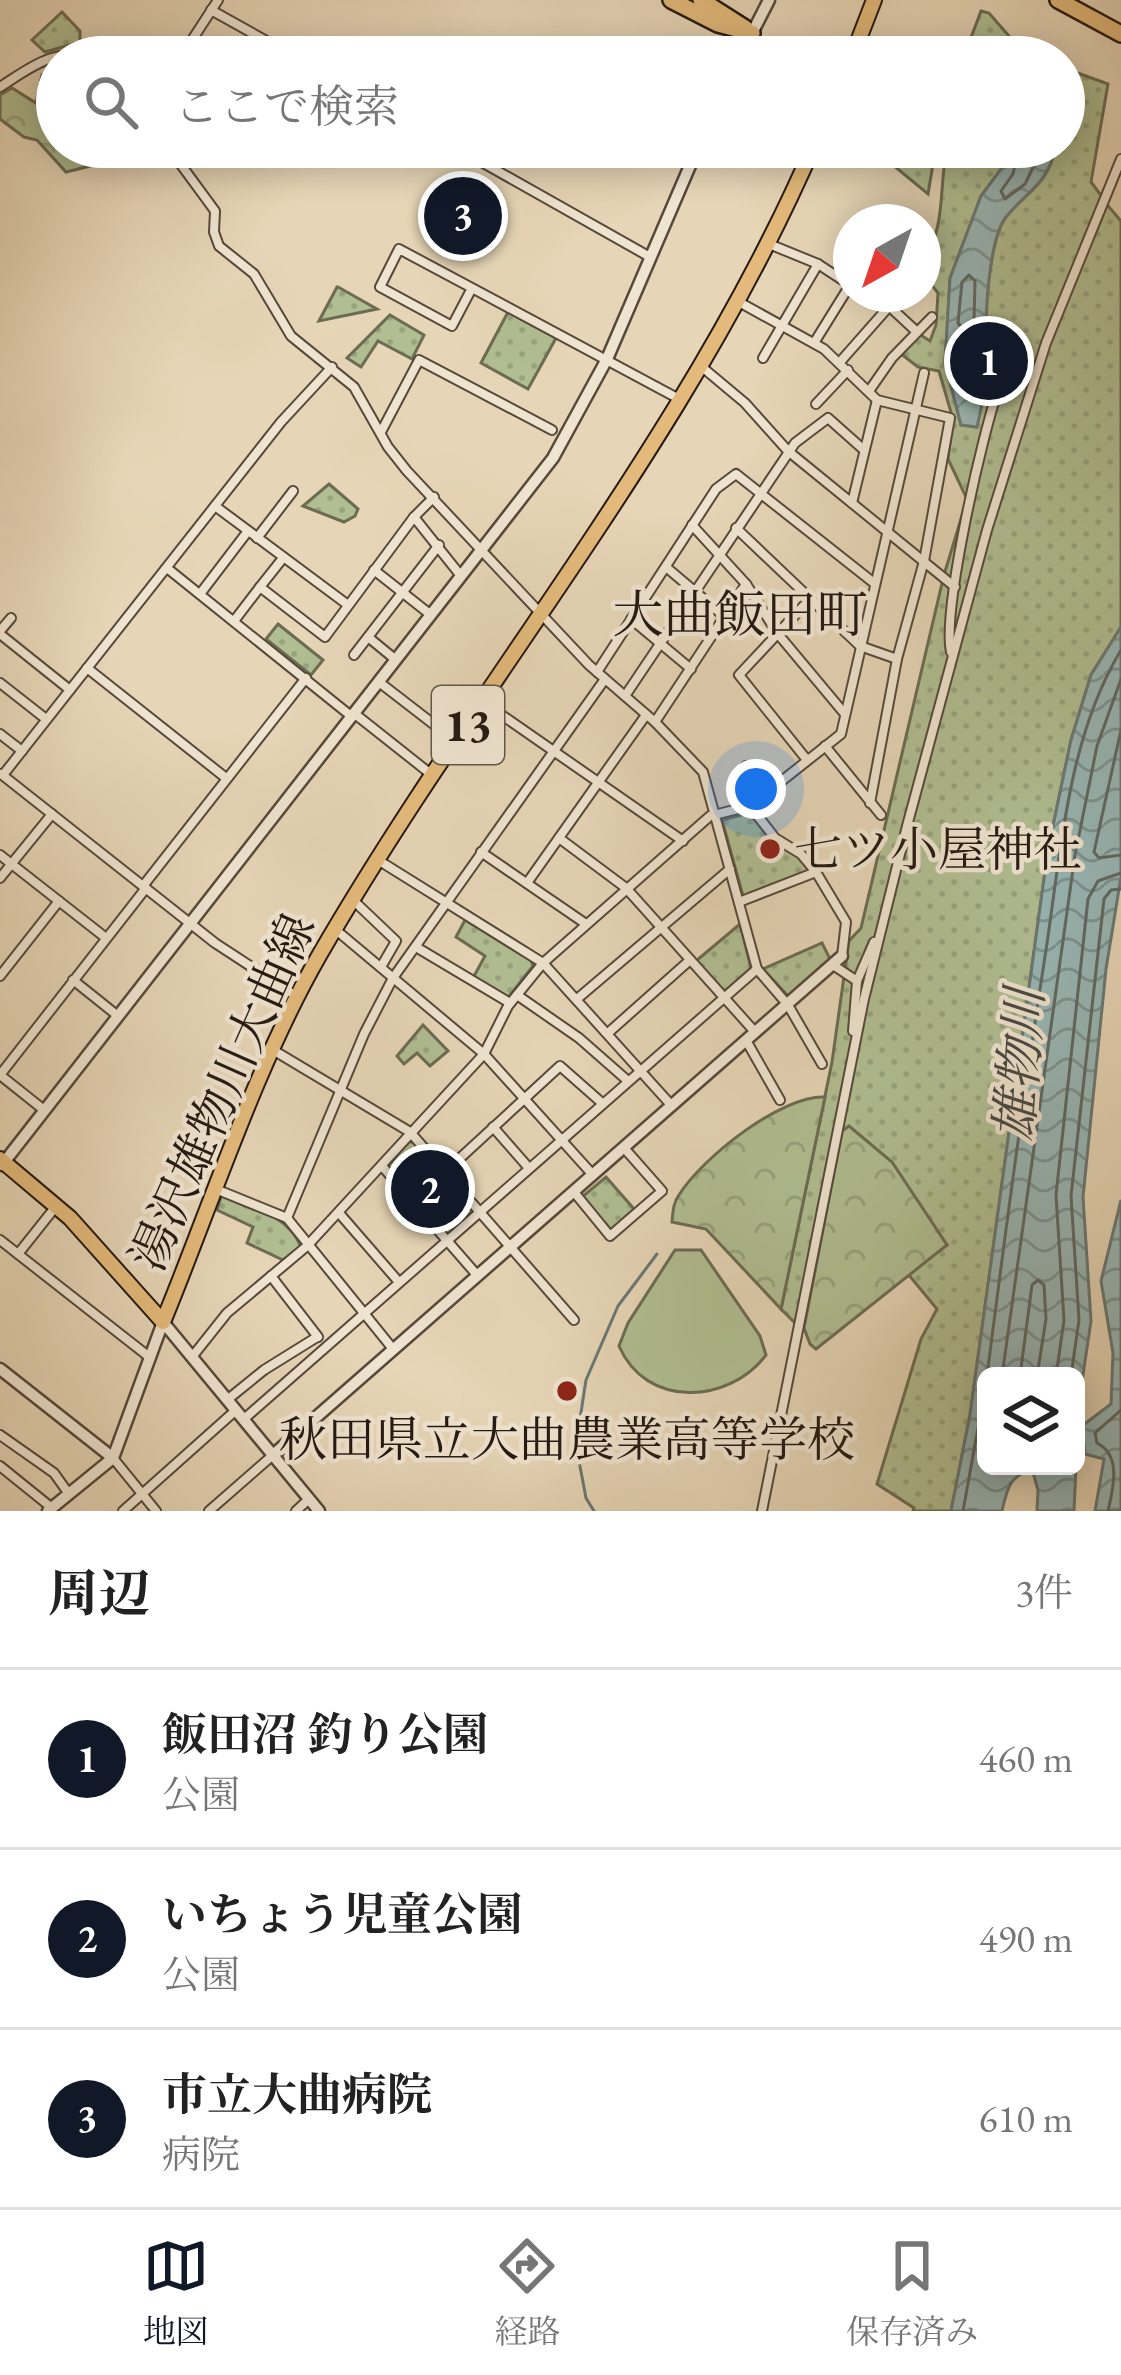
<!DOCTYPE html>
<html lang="ja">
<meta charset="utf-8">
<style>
:root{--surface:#fff;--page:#f2f2f2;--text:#222;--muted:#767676;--line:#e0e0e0;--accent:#111827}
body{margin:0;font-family:"EB Garamond","Noto Serif JP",serif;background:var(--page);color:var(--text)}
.controls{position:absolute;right:36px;bottom:36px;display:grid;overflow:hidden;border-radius:18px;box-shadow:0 6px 30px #0003}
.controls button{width:108px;height:108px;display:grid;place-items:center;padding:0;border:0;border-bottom:3px solid var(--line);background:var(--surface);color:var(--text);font:60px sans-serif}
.compass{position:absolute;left:833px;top:204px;width:108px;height:108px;border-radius:50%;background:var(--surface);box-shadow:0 6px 30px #0003;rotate:220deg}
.you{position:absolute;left:756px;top:789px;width:42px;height:42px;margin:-30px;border:9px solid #fff;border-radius:50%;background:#1a73e8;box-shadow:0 0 0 18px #1a73e833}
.badge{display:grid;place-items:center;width:78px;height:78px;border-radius:50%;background:var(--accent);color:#fff;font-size:39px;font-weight:700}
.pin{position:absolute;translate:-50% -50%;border:6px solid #fff;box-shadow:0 3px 12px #0006}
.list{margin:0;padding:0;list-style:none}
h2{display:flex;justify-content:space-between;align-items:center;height:156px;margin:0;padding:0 48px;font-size:51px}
h2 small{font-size:39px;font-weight:400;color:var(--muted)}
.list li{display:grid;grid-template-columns:78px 1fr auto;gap:36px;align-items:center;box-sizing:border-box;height:180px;padding:0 48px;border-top:3px solid var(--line)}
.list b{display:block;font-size:45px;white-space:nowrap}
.list p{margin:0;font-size:39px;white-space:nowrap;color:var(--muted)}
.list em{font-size:39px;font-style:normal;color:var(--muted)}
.icon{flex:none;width:66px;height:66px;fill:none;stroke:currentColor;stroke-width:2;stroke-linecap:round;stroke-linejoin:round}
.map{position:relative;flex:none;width:1121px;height:1511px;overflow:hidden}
.search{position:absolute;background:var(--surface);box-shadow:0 6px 30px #0003;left:36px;right:36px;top:36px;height:132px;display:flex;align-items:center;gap:30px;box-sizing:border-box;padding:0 42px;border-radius:66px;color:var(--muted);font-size:45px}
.sheet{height:696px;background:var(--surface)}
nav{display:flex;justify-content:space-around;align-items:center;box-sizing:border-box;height:168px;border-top:3px solid var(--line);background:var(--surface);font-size:33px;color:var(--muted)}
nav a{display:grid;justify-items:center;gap:6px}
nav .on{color:var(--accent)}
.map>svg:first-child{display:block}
.green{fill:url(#green-dots);stroke:#6b6c52;stroke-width:3}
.forest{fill:url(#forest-crowns);stroke:#6b6c52;stroke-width:3}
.pitch{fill:#b0be92;stroke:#6b6c52;stroke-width:3}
.water{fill:url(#water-waves);stroke:#6a7874;stroke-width:3;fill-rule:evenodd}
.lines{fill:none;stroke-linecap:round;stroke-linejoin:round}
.shore{stroke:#5f6864;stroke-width:3}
.stream{stroke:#6a7874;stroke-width:3}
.minor-casing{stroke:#56493b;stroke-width:12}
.tertiary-casing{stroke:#56493b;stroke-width:15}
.primary-casing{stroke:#261a12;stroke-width:18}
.motorway-casing{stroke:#261a12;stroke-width:20}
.minor{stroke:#efe4d0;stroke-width:8}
.tertiary{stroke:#efe4d0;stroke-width:10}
.primary{stroke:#e3ba7b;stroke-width:14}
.motorway{stroke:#e3ba7b;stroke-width:15}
.poi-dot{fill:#8f2418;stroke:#efe4d0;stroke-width:4.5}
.labels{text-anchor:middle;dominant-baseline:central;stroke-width:9;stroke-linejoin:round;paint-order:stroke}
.shield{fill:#efe4d0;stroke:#62574b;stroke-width:3}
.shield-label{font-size:45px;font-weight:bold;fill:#261a12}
.poi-label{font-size:48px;fill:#261a12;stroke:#efe4d0;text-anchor:start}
.street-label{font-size:48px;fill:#261a12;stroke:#efe4d0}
.neighbourhood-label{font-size:51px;fill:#261a12;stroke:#efe4d0}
.water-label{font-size:51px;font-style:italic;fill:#484943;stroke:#efe4d0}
</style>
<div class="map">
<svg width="1121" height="1511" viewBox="0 0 1121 1511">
<defs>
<pattern id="green-dots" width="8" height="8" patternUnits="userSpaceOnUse" patternTransform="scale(3)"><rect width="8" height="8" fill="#b0be92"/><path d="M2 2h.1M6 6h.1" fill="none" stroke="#97a37d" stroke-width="1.8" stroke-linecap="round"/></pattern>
<pattern id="forest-crowns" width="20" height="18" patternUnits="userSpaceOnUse" patternTransform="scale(3)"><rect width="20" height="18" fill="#b0be92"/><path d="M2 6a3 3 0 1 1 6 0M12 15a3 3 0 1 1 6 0" fill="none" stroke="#97a37d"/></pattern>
<pattern id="water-waves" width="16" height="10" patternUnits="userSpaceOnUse" patternTransform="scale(3)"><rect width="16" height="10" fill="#98b7b6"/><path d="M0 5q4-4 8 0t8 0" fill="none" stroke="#7c9493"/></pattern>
</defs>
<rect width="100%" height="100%" fill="#e6d5b6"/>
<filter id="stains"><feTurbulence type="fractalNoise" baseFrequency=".00167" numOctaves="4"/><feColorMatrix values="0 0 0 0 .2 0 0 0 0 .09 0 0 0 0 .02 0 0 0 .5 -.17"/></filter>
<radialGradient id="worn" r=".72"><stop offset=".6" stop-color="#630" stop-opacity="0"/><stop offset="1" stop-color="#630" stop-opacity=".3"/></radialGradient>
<g class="green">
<path d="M981,11L989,13L1009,36L1001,57H976L967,48Z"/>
<path d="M62,12L80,31V42L45,52L32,40Z"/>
<path d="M1064,68L1108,84L1091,182L1103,198L1042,347L976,582L1042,356L1104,201L1121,221V627L1091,675L1071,740L1048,850L970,1415L951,1511H913L914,1508L877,1484L921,1339L937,1309L908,1274L947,1245L842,1131L804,1328H800L781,1309L832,1062L849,941L861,928L944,575L967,499L948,459L953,419L939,371L918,367L900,353L919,334L930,341L936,325L938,293L923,274V267C947,218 938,196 947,147H1009L1002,169L981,196L950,279L945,363L961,425L976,427L987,381L969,369C966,350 969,341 986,331C986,303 990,238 1006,217C1027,190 1047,187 1056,147H1064Z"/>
<path d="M896,147H920L933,164L928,194L888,161Z"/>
<path d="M337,287H338L377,309L319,321Z"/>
<path d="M508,312L556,338L528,389L481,363Z"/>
<path d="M390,315L424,335L412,359L378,341L361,367L347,358Z"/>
<path d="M329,484L358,509L355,516L344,522L303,506Z"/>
<path d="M278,624L323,660L311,675L266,639Z"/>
<path d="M749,813L768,836L759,848L772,858L783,847L796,854L812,872L743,896L722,820Z"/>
<path d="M465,920L531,960L533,966L507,999L473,978L485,956L456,937Z"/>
<path d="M740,924L751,968L724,992L696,961Z"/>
<path d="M822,943L831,961L789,997L763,969Z"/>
<path d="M423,1025L448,1051L430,1066L417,1053L404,1064L397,1056Z"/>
<path d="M408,1142H414L473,1211L446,1236L386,1168Z"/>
<path d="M606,1177L634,1209L611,1230L582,1197Z"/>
<path d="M222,1194C251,1206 289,1216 301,1247L283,1260L247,1243L253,1227L217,1210Z"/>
</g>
<g class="forest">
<path d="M42,75L57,78V147H117L94,165L66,172L37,140L24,137L0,119V95L12,88L36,103Z"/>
<path d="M825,1097L781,1309L706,1229L672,1222C673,1212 673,1203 679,1195C702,1158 781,1095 825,1097Z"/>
<path d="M849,1126L892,1162L947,1245L816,1349L810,1344L804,1328L842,1131Z"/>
</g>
<path class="pitch" d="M675,1250H701L760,1336L766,1355C729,1404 646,1409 619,1346L628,1323Z"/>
<g class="water">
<path d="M1009,147H1056C1047,185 1027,191 1006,217C990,237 986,303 986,330C969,341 966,350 969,369L987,381L977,427L961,425L945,362L950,278L981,196L1001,169Z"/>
<path d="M1121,627V877L1106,969L1083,1197L1091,1321L1079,1402L1074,1511H1037L1038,1490L1032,1469C1009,1476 1007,1490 1002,1511H951L970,1415L1048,850L1071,740L1091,675ZM1076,1376V1466H986V1376Z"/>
<path d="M1121,1200V1511H1095L1104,1459L1085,1454L1082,1426L1111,1404L1113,1353L1101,1281Z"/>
</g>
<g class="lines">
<g class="shore">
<path d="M1019,147L1013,174L1001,191L1005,199L1025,184L1043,147"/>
<path d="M969,275L975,281L974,321L963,329L958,323L962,282Z"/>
<path d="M1121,730L1094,852L1099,858L1121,855"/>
<path d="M987,1376C1005,1234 1024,1092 1046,950C1061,851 1068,737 1121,650"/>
<path d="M1002,1376L1075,855L1097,746L1121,679"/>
<path d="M1020,1376L1032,1285L1038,1280L1044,1285L1046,1319L1037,1376"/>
<path d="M1056,1376L1064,1320L1056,1195L1088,899L1098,881L1121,873"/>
<path d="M1071,1376L1079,1320L1071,1196L1104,899L1111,890L1121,889"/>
<path d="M963,1511L986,1384"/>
<path d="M1108,1511C1114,1486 1121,1455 1097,1443L1095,1433L1121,1410"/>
</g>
<path class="stream" d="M594,1511L586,1498L576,1445L586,1380L618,1306L657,1254"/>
<g class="minor-casing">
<g id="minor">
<path d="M211,10L295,57"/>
<path d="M181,57L218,0"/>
<path d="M0,87C30,68 53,48 91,57"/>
<path d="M168,147L215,211L214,232L219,246L254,274L291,336L354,387L388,447L407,471L589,665L655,722L703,772L757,969L788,1005L822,1064"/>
<path d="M455,147L650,257"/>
<path d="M769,244L818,264L850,285L814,343"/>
<path d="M472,288L399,249L380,287L452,326L472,288L681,400"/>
<path d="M739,302L824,349L877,400L950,418L924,561L897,659L870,803"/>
<path d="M889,306L917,332"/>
<path d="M763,358L818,264"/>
<path d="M840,362L900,294"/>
<path d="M702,367L745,403L788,451L955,587"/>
<path d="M869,391L892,358L932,317"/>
<path d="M816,404L848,370"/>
<path d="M381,432L419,360L552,430"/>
<path d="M852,503L877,400"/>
<path d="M215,506L348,605"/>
<path d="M414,517L461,576"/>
<path d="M692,525L746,584L778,634L844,713"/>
<path d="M736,528L860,646L897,659"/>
<path d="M257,538L293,491"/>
<path d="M666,567L725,617"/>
<path d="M167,568L351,716"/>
<path d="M374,570L431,615"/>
<path d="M260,587L283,558"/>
<path d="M200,594L248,531"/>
<path d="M631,619L691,669"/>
<path d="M234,621L260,587L325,637L414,517L434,497"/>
<path d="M0,631L11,618"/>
<path d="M0,634L70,690"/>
<path d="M368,637L396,660"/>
<path d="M951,652C942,610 983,431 999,387L985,362V346"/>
<path d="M354,655L439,545"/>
<path d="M87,668L226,778"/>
<path d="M597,672L716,489L736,474L874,583"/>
<path d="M379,682L454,740"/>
<path d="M0,683L46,719"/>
<path d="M625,696L795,443L828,418L864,450"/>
<path d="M483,702L683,841"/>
<path d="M355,714L432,775"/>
<path d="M655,722L746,584"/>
<path d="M0,734L22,751"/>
<path d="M825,746L881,815"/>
<path d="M807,760L739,675L810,599"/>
<path d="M746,766L767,792"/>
<path d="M1,774L215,943L296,996"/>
<path d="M3,775L281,422L332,367"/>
<path d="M750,806L775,838L801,854L816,872L846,922L842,956"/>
<path d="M559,838L626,888L755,1032"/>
<path d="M481,852L586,924"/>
<path d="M0,855L106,938"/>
<path d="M378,860L543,963L672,1106"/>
<path d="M0,878L52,814"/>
<path d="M527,883L646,715"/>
<path d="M143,886L306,678"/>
<path d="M354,901L396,941L381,967"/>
<path d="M739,902L816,872"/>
<path d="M336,930L484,1054L593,1175"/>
<path d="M416,947L510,1003"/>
<path d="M833,965L857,981"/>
<path d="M0,976L59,901"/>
<path d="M73,980L118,1016"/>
<path d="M517,995L579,1038L628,1081"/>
<path d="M577,999L730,869"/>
<path d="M853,1031L857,981L874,942"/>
<path d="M608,1033L690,960"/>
<path d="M747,1042L780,1100"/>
<path d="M273,1050L410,1132L574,1320"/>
<path d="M0,1075L146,888"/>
<path d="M0,1075L44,1110"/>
<path d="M493,1127L528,1167"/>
<path d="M382,1166L477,1275"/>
<path d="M445,1172L560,1066L602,1103"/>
<path d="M218,1190L287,1218L393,1349"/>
<path d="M574,1192L610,1236L662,1191L625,1149"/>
<path d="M339,1213L398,1281"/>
<path d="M287,1218L364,1034L393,978L605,679"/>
<path d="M0,1240L148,1356"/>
<path d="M18,1254L57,1205"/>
<path d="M271,1276L318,1337"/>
<path d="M192,1357L227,1313L307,1246L484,1054L508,1006L543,963L710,816L750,806L841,734L924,373"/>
<path d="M227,1400L264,1370L317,1337"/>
<path d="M244,1419L757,969"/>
<path d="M0,1435L54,1473L69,1494"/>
<path d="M113,1458L156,1511"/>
<path d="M0,1466L52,1508"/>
<path d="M123,1511L235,1411"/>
<path d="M209,1511L273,1455"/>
<path d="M296,1511L309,1499"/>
<path d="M762,1511L864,999L907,826L987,530L1046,343L1121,159"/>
</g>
</g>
<g class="tertiary-casing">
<g id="tertiary">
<path d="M740,57L769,0"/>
<path d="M2,1165L553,458L607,359L698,147"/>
<path d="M0,1369L113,1458"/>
<path d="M273,1455L842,956"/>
<path d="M48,1511L113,1458L163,1322L319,1511"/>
</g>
</g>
<g class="primary-casing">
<g id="primary">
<path d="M852,57L874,0"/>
<path d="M0,1159L70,1218L163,1322C212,1203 256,1065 320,954C479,680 687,439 813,147"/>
</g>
</g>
<g class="motorway-casing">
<g id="motorway">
<path d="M671,0L718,24L752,33"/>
<path d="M701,0L745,28"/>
<path d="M1058,0L1121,34"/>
</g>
</g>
<use href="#minor" class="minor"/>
<use href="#tertiary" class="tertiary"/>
<use href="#primary" class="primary"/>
<use href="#motorway" class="motorway"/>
</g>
<g class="poi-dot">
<circle cx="770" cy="849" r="12"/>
<circle cx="567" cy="1391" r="12"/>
</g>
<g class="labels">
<rect class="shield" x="432" y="686" width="72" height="78" rx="9"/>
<g class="shield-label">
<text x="468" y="725">13</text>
</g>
<g class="poi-label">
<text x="794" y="849">七ツ小屋神社</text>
<text x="567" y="1439" text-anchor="middle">秋田県立大曲農業高等学校</text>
</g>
<g class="street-label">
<text transform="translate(222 1092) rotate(-66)">湯沢雄物川大曲線</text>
</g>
<g class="neighbourhood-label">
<text x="740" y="614">大曲飯田町</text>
</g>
<g class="water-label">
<text transform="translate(1019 1065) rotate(-86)">雄物川</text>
</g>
</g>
<rect width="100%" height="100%" filter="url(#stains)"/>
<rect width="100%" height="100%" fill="url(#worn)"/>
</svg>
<div class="controls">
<button><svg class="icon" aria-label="layers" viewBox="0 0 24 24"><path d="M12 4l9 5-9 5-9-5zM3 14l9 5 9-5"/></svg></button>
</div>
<svg class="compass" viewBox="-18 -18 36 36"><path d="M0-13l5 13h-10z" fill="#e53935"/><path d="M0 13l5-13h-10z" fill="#767676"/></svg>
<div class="you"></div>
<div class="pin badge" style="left:989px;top:361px">1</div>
<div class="pin badge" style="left:430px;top:1189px">2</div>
<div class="pin badge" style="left:463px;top:216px">3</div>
<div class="search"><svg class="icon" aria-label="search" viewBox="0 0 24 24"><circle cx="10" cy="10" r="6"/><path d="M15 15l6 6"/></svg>ここで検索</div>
</div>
<section class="sheet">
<h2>周辺<small>3件</small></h2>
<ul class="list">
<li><span class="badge">1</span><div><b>飯田沼 釣り公園</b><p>公園</p></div><em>460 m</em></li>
<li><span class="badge">2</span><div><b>いちょう児童公園</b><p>公園</p></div><em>490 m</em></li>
<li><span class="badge">3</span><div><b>市立大曲病院</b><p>病院</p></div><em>610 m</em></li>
</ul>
</section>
<nav>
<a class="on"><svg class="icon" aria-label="map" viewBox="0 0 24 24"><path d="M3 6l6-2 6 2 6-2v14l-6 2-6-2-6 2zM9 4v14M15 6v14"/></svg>地図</a>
<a><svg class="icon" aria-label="directions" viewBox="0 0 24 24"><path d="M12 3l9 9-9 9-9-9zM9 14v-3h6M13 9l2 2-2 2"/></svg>経路</a>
<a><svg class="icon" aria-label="saved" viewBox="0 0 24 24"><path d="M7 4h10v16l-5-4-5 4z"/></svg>保存済み</a>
</nav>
